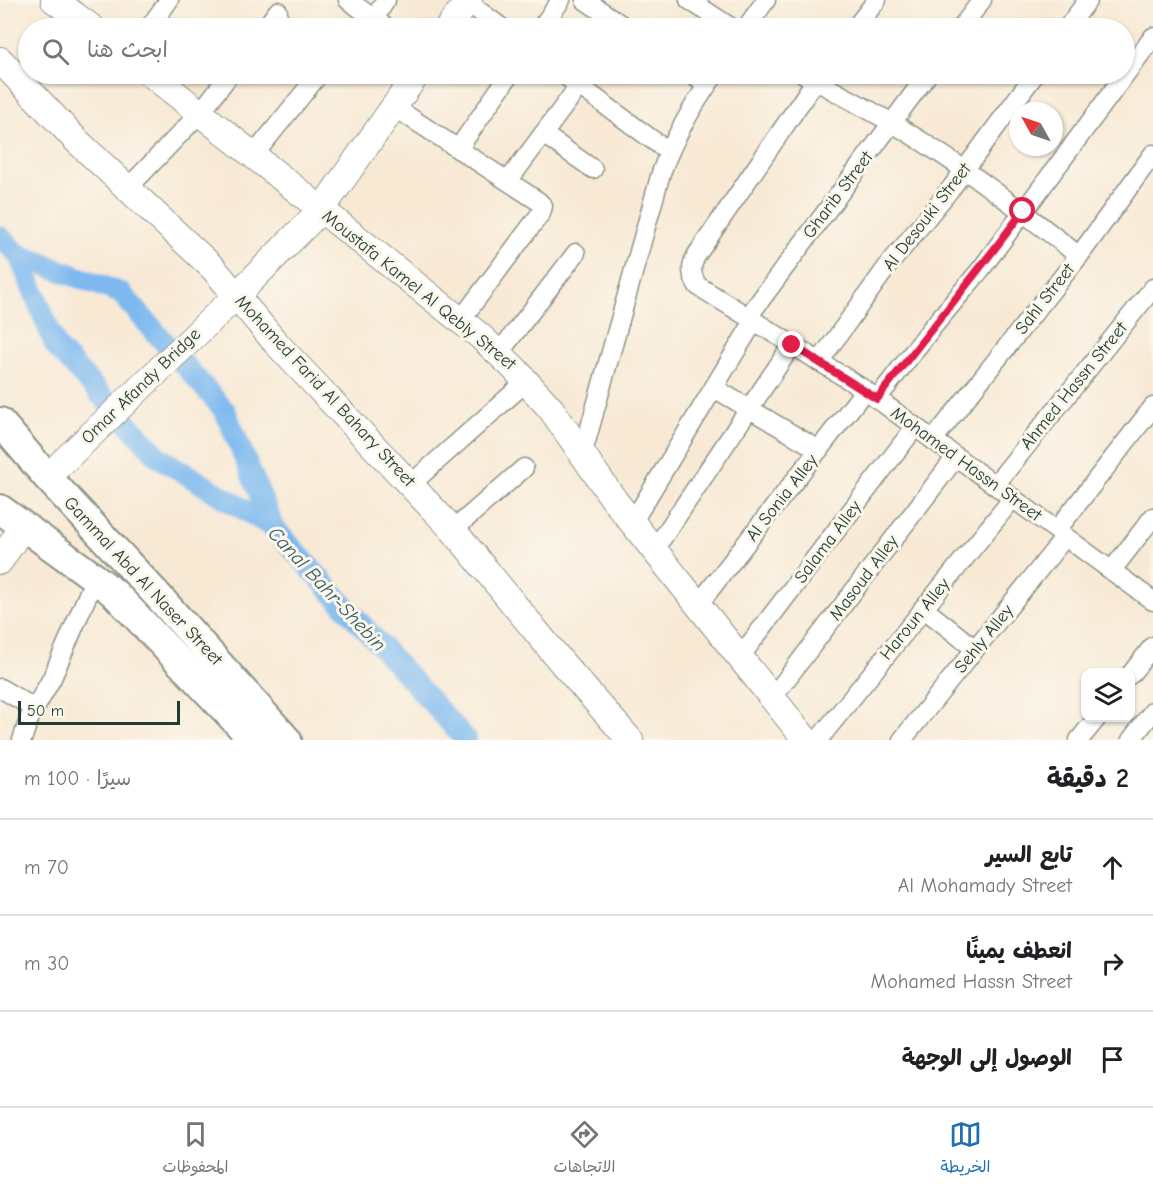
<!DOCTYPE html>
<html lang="ar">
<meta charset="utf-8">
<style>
:root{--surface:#fff;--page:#f2f2f2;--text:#202124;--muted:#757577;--line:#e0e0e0;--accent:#1f6fb2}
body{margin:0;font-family:"Comic Neue","Playpen Sans Arabic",sans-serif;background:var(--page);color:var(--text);direction:rtl}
.controls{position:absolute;right:18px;bottom:18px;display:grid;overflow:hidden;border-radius:12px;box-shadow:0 2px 4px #0004}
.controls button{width:54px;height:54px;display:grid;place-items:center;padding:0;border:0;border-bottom:2px solid var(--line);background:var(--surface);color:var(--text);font:30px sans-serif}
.compass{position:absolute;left:1009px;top:102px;width:54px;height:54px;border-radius:50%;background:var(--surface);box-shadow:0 2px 4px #0004;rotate:310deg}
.scale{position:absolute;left:18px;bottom:15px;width:162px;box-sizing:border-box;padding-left:6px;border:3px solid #1f3d34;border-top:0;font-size:16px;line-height:21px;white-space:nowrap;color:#1f3d34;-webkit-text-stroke:4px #fbf7ec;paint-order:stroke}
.stop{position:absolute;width:18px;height:18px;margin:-14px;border:4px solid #e11d48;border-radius:50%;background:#fff}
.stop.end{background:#e11d48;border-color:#fff;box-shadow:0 2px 6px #0008}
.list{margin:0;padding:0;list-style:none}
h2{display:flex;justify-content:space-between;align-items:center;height:78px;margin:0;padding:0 24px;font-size:26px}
h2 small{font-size:20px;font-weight:400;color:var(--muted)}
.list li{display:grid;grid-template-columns:39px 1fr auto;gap:18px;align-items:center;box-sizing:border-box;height:96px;padding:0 24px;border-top:2px solid var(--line)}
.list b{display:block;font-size:22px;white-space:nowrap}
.list p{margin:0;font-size:20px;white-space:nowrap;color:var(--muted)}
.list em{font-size:20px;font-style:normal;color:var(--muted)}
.icon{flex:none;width:33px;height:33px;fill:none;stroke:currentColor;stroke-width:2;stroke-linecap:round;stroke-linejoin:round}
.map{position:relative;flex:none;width:1153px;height:740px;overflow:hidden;direction:ltr}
.search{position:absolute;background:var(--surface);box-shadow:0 2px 4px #0004;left:18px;right:18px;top:18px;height:66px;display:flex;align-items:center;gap:15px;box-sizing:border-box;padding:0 21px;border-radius:33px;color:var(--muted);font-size:22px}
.sheet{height:366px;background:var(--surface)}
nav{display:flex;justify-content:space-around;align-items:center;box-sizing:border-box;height:84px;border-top:2px solid var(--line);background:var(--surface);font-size:16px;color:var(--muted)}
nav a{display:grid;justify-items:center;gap:3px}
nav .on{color:var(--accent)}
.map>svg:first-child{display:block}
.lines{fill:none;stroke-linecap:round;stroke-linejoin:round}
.canal{stroke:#7db9ef;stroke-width:22}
.street-casing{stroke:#8c9384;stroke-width:21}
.secondary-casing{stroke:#8c9384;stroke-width:28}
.primary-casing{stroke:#8c9384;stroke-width:32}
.street{stroke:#fff;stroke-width:18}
.secondary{stroke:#fff;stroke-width:26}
.primary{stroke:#fff;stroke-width:28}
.route{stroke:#e11d48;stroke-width:8}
.labels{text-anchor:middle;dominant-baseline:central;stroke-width:6;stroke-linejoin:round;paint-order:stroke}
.street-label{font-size:18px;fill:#1f3d34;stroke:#fbf7ec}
.water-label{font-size:20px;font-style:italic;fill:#365c63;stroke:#fbf7ec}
</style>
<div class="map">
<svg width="1153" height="740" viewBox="0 0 1153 740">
<rect width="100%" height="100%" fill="#fbf7ec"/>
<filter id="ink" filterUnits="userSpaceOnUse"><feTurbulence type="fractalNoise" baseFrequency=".0167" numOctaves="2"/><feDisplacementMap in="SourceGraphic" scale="12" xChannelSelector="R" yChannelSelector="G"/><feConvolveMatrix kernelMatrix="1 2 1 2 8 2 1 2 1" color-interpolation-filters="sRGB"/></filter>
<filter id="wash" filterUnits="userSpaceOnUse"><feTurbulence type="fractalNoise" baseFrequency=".008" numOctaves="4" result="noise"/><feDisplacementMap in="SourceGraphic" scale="24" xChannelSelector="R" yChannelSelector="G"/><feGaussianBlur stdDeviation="1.35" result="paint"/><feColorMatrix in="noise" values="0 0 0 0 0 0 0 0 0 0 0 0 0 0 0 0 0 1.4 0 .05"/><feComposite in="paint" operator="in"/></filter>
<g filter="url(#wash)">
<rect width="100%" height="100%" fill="#f8e9d5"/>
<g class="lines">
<g class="canal">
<path d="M0,237L19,255L56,347L160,458L274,528L466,740"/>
<path d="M19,255L121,293L225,411L274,528"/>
</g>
</g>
</g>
<g filter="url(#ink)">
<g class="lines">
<g class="street-casing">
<g id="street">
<path d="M348,0L387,28"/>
<path d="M585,0L626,28"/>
<path d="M689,0L732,28"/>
<path d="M467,2L502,28"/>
<path d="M374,19L386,0"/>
<path d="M149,28L169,0"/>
<path d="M265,28L278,11"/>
<path d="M541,28L561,0"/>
<path d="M746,28L766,0"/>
<path d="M855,28L877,0"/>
<path d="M961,28L982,0"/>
<path d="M1067,28L1088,0"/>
<path d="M563,74L669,152"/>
<path d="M691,74L707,85"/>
<path d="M804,74C833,91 863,106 892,123C958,162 1019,208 1079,256"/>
<path d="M820,74L696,256C690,267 691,275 698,286L865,390L1153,601"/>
<path d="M394,107L538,201L543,206L541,213L460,321"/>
<path d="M543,134L593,169"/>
<path d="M458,149L510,74"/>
<path d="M253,156L319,74"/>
<path d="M508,181L588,74"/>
<path d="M127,189L200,113L230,74"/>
<path d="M748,317L928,74"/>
<path d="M499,353L576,253"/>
<path d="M819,362L887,267L952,187L1035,74"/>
<path d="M714,388L819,450"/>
<path d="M877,399L931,329L981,269L1153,37"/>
<path d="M933,440L1079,256L1153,154"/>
<path d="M582,456L661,173C674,137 693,105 715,74"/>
<path d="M411,484L527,381"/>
<path d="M995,485L1153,288"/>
<path d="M632,523L754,321"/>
<path d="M453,530L524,468"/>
<path d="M1057,530L1153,407"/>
<path d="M655,549L792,345"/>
<path d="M1112,570L1153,517"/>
<path d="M698,605L865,390"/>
<path d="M923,608L975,649"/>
<path d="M740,657L915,427"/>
<path d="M1130,675L1153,646"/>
<path d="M0,688L34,708"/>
<path d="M772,698L956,457"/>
<path d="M22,740L29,719L52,678L95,578"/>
<path d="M818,740L1013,498"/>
<path d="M902,740L1065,537"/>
<path d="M1079,740L1097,718"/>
<path d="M1131,740L1153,711"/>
</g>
</g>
<g class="secondary-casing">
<g id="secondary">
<path d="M54,0L92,28"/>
<path d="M448,28L469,0"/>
<path d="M0,60L77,141L213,268L276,343L453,530L563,664L630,740"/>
<path d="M151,74L480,336L513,367L551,409L615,501L806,740"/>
<path d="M47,477L236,296L321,210L417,74"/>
<path d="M0,561L24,525"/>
</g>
</g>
<g class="primary-casing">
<g id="primary">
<path d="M0,422L47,477L159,597L287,740"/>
<path d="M0,509L95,578L115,594L254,740"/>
</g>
</g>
<use href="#street" class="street"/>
<use href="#secondary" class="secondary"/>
<use href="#primary" class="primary"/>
</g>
</g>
<g class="lines" filter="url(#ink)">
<path class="route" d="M792,345L877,399C925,336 976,275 1023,211"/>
</g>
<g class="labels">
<g class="street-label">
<text transform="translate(838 195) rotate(-53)">Gharib Street</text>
<text transform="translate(927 217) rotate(-52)">Al Desouki Street</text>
<text transform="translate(419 290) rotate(39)">Moustafa Kamel Al Qebly Street</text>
<text transform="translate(1045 299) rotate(-52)">Sahl Street</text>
<text transform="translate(141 386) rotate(-44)">Omar Afandy Bridge</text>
<text transform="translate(1074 386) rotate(-51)">Ahmed Hassn Street</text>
<text transform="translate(325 391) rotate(47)">Mohamed Farid Al Bahary Street</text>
<text transform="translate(966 464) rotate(36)">Mohamed Hassn Street</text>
<text transform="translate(782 498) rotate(-52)">Al Sonia Alley</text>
<text transform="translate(828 542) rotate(-53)">Salama Alley</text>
<text transform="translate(864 578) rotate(-53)">Masoud Alley</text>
<text transform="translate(143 581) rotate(47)">Gammal Abd Al Naser Street</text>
<text transform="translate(915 619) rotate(-51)">Haroun Alley</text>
<text transform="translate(984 639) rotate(-51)">Sehly Alley</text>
</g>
<g class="water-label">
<text transform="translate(327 589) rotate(47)">Canal Bahr-Shebin</text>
</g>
</g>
</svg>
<div class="controls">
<button><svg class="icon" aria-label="layers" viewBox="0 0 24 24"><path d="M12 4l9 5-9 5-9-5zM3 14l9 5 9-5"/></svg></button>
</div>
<svg class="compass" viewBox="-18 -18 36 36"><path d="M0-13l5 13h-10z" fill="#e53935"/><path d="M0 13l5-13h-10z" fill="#757577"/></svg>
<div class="scale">50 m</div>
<div class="stop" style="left:1023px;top:211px"></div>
<div class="stop end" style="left:792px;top:345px"></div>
<div class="search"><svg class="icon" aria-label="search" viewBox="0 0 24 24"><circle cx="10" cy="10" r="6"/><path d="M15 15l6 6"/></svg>ابحث هنا</div>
</div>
<section class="sheet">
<h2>2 دقيقة<small>سيرًا · 100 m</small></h2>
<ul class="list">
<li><svg class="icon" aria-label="ahead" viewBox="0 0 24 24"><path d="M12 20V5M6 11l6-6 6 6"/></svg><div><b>تابع السير</b><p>Al Mohamady Street</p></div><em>70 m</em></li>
<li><svg class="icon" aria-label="right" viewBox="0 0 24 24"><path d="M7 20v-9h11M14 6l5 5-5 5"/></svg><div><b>انعطف يمينًا</b><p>Mohamed Hassn Street</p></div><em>30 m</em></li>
<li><svg class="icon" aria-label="arrive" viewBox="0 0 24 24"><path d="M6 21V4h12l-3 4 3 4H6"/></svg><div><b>الوصول إلى الوجهة</b></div></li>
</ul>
</section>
<nav>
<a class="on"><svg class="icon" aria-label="map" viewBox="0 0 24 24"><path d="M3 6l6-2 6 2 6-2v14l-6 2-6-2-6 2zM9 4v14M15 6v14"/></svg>الخريطة</a>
<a><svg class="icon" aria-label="directions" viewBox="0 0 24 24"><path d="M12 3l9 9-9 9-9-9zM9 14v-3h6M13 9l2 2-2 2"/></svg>الاتجاهات</a>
<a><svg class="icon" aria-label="saved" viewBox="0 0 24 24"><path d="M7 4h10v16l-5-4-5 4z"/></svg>المحفوظات</a>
</nav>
